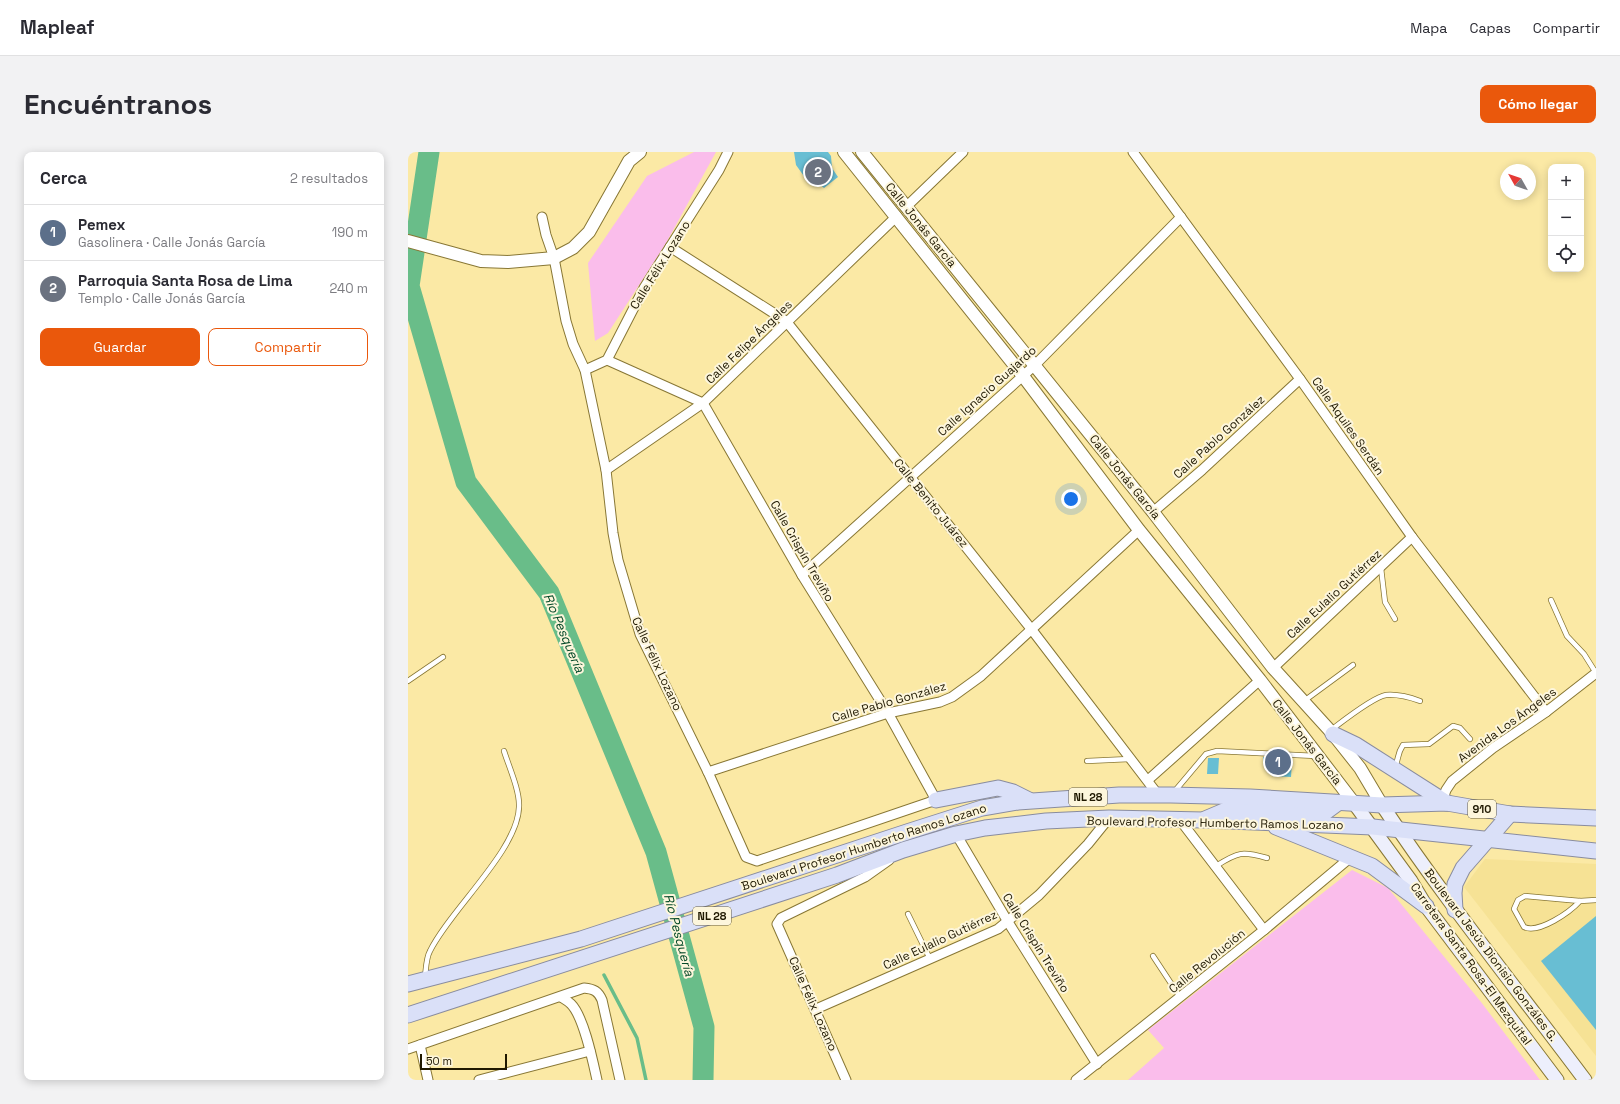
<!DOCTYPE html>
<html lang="es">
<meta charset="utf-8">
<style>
:root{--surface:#fff;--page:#f2f2f3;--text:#2b2b33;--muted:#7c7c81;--line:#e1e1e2;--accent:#ea580c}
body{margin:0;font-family:"Space Grotesk",sans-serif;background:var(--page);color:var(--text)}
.controls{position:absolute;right:12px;top:12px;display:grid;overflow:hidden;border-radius:8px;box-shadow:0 2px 10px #0003}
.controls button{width:36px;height:36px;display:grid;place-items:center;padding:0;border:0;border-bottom:1px solid var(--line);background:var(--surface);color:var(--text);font:20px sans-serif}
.compass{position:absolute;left:1092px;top:12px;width:36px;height:36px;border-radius:50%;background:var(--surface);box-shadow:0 2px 10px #0003;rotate:310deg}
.scale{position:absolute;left:12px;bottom:10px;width:87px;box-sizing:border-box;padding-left:4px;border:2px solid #1f1800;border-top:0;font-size:11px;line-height:14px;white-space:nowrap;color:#1f1800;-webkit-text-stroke:3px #fdf6dc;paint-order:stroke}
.you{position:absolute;left:663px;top:347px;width:14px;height:14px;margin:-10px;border:3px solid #fff;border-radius:50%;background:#1a73e8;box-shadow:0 0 0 6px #1a73e833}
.badge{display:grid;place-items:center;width:26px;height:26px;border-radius:50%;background:var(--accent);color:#fff;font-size:13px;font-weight:700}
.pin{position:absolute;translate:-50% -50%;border:2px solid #fff;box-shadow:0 1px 4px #0006}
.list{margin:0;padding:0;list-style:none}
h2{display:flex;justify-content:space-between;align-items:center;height:52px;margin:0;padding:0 16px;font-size:17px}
h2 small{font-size:13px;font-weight:400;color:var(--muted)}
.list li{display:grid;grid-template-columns:26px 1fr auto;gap:12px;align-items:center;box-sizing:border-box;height:56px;padding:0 16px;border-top:1px solid var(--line)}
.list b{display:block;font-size:15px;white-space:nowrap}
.list p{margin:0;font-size:13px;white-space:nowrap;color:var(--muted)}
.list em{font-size:13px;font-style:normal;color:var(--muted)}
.actions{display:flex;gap:8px;padding:12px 16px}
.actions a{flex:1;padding:9px 0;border:1px solid var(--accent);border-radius:8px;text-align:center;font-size:14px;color:var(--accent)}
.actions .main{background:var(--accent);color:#fff}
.icon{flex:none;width:22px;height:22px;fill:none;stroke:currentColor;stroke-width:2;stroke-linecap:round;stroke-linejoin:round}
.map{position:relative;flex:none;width:1188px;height:928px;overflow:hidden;border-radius:8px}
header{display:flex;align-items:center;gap:24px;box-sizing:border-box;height:56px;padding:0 20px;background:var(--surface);border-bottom:1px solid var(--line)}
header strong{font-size:19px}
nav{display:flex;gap:22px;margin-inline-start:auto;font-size:14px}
.intro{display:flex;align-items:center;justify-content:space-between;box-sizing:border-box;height:96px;padding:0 24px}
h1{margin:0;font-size:28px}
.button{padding:10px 18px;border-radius:8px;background:var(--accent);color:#fff;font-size:14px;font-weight:700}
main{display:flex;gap:24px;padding:0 24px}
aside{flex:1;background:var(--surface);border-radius:8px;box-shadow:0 2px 10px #0003}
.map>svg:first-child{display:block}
.built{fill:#f6e295}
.green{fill:#fabdeb}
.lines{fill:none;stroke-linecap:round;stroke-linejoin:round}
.stream{stroke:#69bd89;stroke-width:3.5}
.river{stroke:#69bd89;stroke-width:21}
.building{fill:#68bed3}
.service-casing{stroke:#887735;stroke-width:6}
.minor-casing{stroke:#887735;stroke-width:11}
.tertiary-casing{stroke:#887735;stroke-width:14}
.secondary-casing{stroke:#887735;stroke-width:15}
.primary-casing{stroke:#898c9f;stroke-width:17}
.service{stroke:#fff;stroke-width:4.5}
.minor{stroke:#fff;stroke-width:9}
.tertiary{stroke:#fff;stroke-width:12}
.secondary{stroke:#edeffc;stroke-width:13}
.primary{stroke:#dae0f8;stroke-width:15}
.labels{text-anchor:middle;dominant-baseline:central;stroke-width:4;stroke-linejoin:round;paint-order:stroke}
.shield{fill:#fdf6dc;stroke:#625b42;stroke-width:1}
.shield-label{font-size:11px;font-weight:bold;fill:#1f1800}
.street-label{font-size:12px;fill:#1f1800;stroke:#fdf6dc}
.water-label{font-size:13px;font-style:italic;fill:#044928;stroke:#fdf6dc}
</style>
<header>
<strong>Mapleaf</strong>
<nav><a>Mapa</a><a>Capas</a><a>Compartir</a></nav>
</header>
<div class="intro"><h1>Encuéntranos</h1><a class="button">Cómo llegar</a></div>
<main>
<aside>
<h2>Cerca<small>2 resultados</small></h2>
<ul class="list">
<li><span class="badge" style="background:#5c6f8a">1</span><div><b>Pemex</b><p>Gasolinera · Calle Jonás García</p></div><em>190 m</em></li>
<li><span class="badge" style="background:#6b7280">2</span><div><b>Parroquia Santa Rosa de Lima</b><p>Templo · Calle Jonás García</p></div><em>240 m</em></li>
</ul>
<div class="actions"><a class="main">Guardar</a><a>Compartir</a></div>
</aside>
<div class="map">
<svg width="1188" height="928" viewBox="0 0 1188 928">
<rect width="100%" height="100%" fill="#fbe9a5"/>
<path class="built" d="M1077,707L1188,712V904L1056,735Z"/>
<g class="green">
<path d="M286,0H308L257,93L200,181L187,189L180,111L239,24Z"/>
<path d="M944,718L980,736L1073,850L1132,928H720L756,896L740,878Z"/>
</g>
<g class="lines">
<path class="stream" d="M196,823L229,886L238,928"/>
<path class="river" d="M21,0L1,134L58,330L141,441L248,700L296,875L295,928"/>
</g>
<g class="building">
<path d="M386,0H420L423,4L424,16L430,25L416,36L408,29L398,27L388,13Z"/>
<path d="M855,605L874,606V609H884L883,625L864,624L865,611H855Z"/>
<path d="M800,606H811L810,622H799Z"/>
<path d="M1188,764V878L1133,809Z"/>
</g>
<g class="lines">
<g class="service-casing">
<g id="service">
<path d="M973,416L977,450L987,467"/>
<path d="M1143,448L1159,484L1176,502L1188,521"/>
<path d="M0,529L35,505"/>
<path d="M896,549L945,513"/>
<path d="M923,578C935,569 965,545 978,543C990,542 1001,545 1012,549"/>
<path d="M679,609L722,607"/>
<path d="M987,615C991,606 989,602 995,593L1021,592L1045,574L1052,576L1062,587"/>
<path d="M766,640L798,602L809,599L908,604"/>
<path d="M808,714C830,700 834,699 859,706"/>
<path d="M1172,749C1162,760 1131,782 1116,775L1106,757L1110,748L1117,744L1172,749L1188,748"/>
<path d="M500,762L522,807"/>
<path d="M745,804L772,845"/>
<path d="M17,825C18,817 18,806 22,799C42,758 110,698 111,655C112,639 101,615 96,599"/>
</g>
</g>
<g class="minor-casing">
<g id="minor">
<path d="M725,0L892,227L1004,385L1138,560"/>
<path d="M498,55L555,0"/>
<path d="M134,65L138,83L146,106L158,169L165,192L177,218L198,318L205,381L210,408L232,482L300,620L338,705L349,709L528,648L480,561L394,423L295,251L199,208"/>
<path d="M262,95L378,169L624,478L751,644"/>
<path d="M177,218L199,208L236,136L311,18L320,0"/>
<path d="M198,318L295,251L489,64"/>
<path d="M745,360L794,318L892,227"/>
<path d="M394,423L627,213L773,65"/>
<path d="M865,516L1004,385"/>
<path d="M300,620L480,561L532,550L544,545L573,524L731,378"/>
<path d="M740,628L852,528"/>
<path d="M1039,651L1036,644L1038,638L1044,629L1085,596L1138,560L1188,521"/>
<path d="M772,668L856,778"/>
<path d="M548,682L600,770L689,912"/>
<path d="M153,845C156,847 160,849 163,852C176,865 185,910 189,928"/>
<path d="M408,857L590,777L631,743L680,692L701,666"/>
<path d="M12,893L20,928"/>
<path d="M0,897L176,836C186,837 190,839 194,848L212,928"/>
<path d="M71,928L182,899"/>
<path d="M438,928L369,772L373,766L457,725L481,708"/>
<path d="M668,928L856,778L943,705"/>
</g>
</g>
<g class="tertiary-casing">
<g id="tertiary">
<path d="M436,0L615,224L731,378L852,528L946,651"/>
<path d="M454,0L745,360L865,516L925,582L952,616L974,653"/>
<path d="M0,89L73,109L100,110L146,106L165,96L181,80L216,18L221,9L232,0"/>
</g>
</g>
<g class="secondary-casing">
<g id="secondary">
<path d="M946,651L1003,729L1018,754L1149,928"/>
<path d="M974,653C1037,748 1109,837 1177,928"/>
</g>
</g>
<g class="primary-casing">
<g id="primary">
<path d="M925,582L948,593L1039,651"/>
<path d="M528,648L590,636L605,640L621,648"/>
<path d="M797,667L823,656L915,662L930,651"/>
<path d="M868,675L964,714L1018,754"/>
<path d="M1047,758L1046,741L1047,732L1055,716L1102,662"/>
<path d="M0,832L173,787L499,680L574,656L610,650L711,643H763L842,645L974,653L1039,651L1102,662L1188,666"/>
<path d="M0,863L429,723L495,698L548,682L577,676L638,669L701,666L796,668L965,675L1188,699"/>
</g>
</g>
<use href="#service" class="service"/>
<use href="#minor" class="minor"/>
<use href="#tertiary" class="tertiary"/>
<use href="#secondary" class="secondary"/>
<use href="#primary" class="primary"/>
</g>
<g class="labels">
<g class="shield">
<rect x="661" y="636" width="38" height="18" rx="3"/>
<rect x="1060" y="648" width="28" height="18" rx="3"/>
<rect x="285" y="755" width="38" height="18" rx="3"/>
</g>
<g class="shield-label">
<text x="680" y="645">NL 28</text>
<text x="1074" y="657">910</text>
<text x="304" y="764">NL 28</text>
</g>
<g class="street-label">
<text transform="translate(513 73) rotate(51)">Calle Jonás García</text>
<text transform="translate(252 113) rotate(-58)">Calle Félix Lozano</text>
<text transform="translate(341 190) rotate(-44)">Calle Felipe Ángeles</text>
<text transform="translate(579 239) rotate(-42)">Calle Ignacio Guajardo</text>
<text transform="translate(940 274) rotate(55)">Calle Aquiles Serdán</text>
<text transform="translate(811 285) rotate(-42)">Calle Pablo González</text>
<text transform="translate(717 325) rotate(51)">Calle Jonás García</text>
<text transform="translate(523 351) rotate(51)">Calle Benito Juárez</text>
<text transform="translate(394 399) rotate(60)">Calle Crispín Treviño</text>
<text transform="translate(926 442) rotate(-43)">Calle Eulalio Gutiérrez</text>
<text transform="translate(249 512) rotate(65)">Calle Félix Lozano</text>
<text transform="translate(481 550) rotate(-16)">Calle Pablo González</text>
<text transform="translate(1099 573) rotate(-36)">Avenida Los Ángeles</text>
<text transform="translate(899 590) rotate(52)">Calle Jonás García</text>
<text transform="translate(807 671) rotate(1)">Boulevard Profesor Humberto Ramos Lozano</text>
<text transform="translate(456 695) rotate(-18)">Boulevard Profesor Humberto Ramos Lozano</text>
<text transform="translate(532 788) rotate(-25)">Calle Eulalio Gutiérrez</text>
<text transform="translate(628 791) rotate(58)">Calle Crispín Treviño</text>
<text transform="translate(1083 803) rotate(53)">Boulevard Jesús Dionisio Gonzáles G.</text>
<text transform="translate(799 809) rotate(-39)">Calle Revolución</text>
<text transform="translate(1063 812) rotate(54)">Carretera Santa Rosa-El Mezquital</text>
<text transform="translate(405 852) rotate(66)">Calle Félix Lozano</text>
</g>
<g class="water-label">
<text transform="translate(156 481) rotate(67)">Río Pesquería</text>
<text transform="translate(271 783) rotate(75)">Río Pesquería</text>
</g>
</g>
</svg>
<div class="controls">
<button>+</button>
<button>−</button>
<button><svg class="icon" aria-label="locate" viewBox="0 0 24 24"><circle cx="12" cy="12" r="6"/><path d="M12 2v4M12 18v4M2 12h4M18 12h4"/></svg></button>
</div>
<svg class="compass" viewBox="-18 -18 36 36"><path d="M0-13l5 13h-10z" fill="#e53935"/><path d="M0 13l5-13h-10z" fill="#7c7c81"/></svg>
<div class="scale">50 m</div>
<div class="you"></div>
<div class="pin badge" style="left:870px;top:610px;background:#5c6f8a">1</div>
<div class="pin badge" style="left:410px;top:20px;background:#6b7280">2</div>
</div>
</main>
